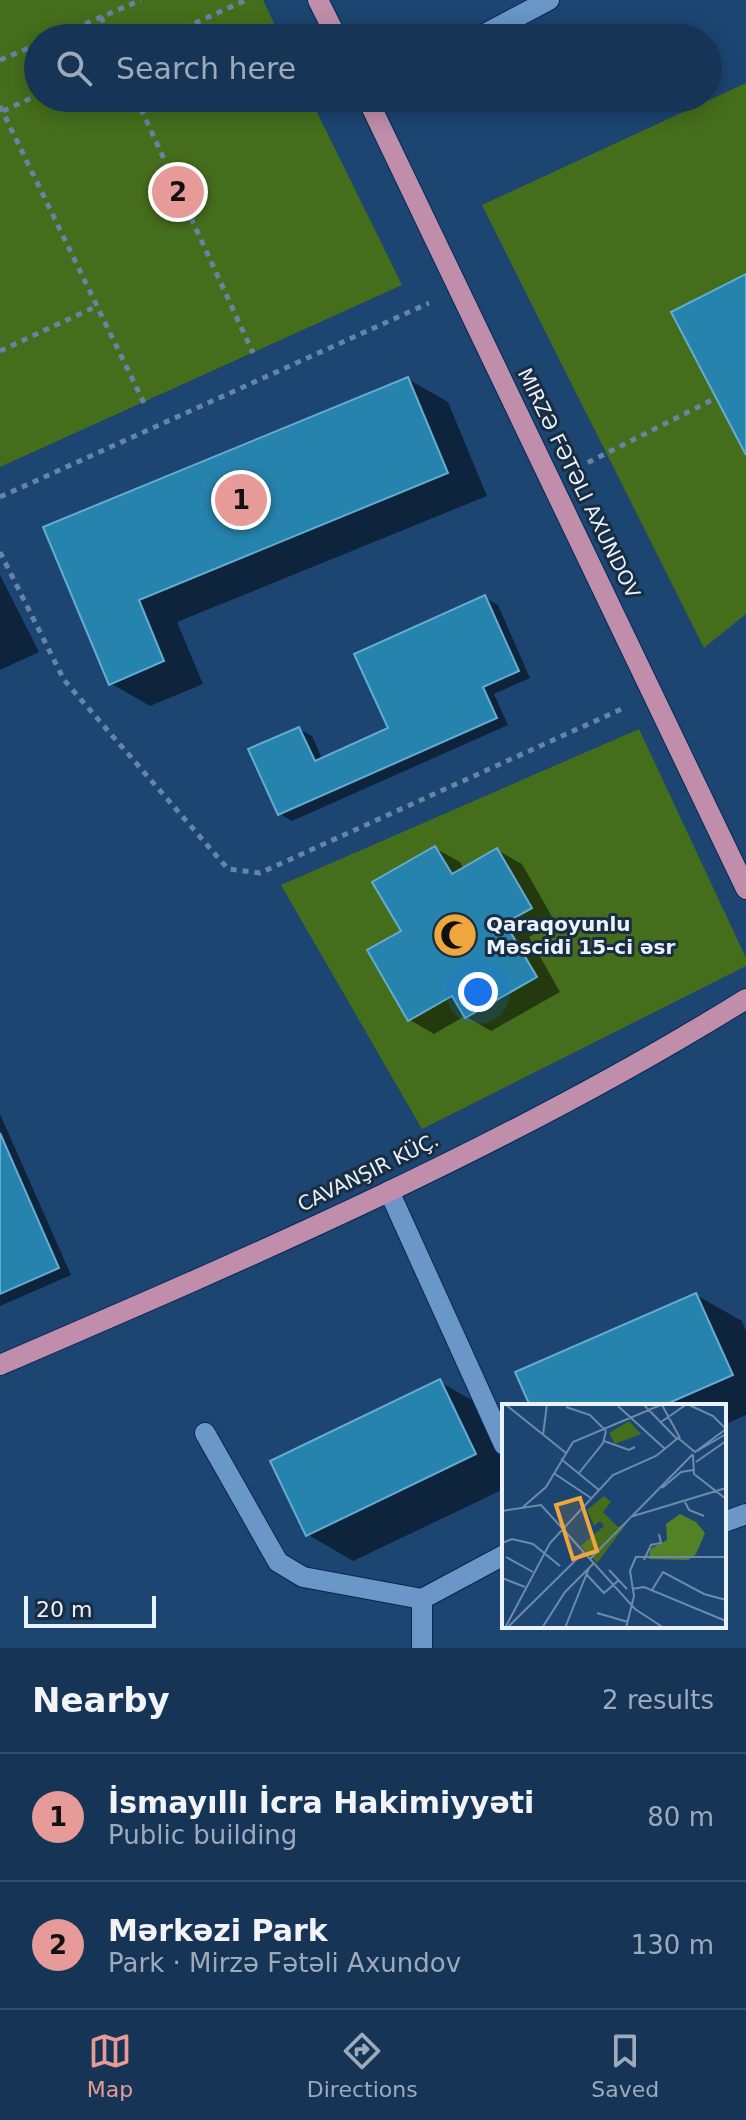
<!DOCTYPE html>
<meta charset="utf-8">
<style>
:root{--surface:#153456;--page:#223f60;--text:#f1f3f6;--muted:#9daab9;--line:#344f6c;--accent:#e69b98}
body{margin:0;font-family:"DejaVu Sans",sans-serif;background:var(--page);color:var(--text)}
.scale{position:absolute;left:24px;bottom:20px;width:132px;box-sizing:border-box;padding-left:8px;border:4px solid #e9f2fd;border-top:0;font-size:22px;line-height:28px;white-space:nowrap;color:#e9f2fd;-webkit-text-stroke:6px #1a2c40;paint-order:stroke}
.you{position:absolute;left:478px;top:992px;width:28px;height:28px;margin:-20px;border:6px solid #fff;border-radius:50%;background:#1a73e8;box-shadow:0 0 0 12px #1a73e833}
.badge{display:grid;place-items:center;width:52px;height:52px;border-radius:50%;background:var(--accent);color:#111;font-size:26px;font-weight:700}
.pin{position:absolute;translate:-50% -50%;border:4px solid #fff;box-shadow:0 2px 8px #0006}
.list{margin:0;padding:0;list-style:none}
h2{display:flex;justify-content:space-between;align-items:center;height:104px;margin:0;padding:0 32px;font-size:34px}
h2 small{font-size:26px;font-weight:400;color:var(--muted)}
.list li{display:grid;grid-template-columns:52px 1fr auto;gap:24px;align-items:center;box-sizing:border-box;height:128px;padding:0 32px;border-top:2px solid var(--line)}
.list b{display:block;font-size:30px;white-space:nowrap}
.list p{margin:0;font-size:26px;white-space:nowrap;color:var(--muted)}
.list em{font-size:26px;font-style:normal;color:var(--muted)}
.icon{flex:none;width:44px;height:44px;fill:none;stroke:currentColor;stroke-width:2;stroke-linecap:round;stroke-linejoin:round}
.map{position:relative;flex:none;width:746px;height:1648px;overflow:hidden}
.search{position:absolute;background:var(--surface);box-shadow:0 4px 20px #0003;left:24px;right:24px;top:24px;height:88px;display:flex;align-items:center;gap:20px;box-sizing:border-box;padding:0 28px;border-radius:44px;color:var(--muted);font-size:30px}
.sheet{height:360px;background:var(--surface)}
nav{display:flex;justify-content:space-around;align-items:center;box-sizing:border-box;height:112px;border-top:2px solid var(--line);background:var(--surface);font-size:22px;color:var(--muted)}
nav a{display:grid;justify-items:center;gap:4px}
nav .on{color:var(--accent)}
.map>svg:first-child{display:block}
.green{fill:#456e1c}
.shadow{fill:#0007}
.building{fill:#2683ad;stroke:#65acd1;stroke-width:2}
.lines{fill:none;stroke-linecap:round;stroke-linejoin:round}
.minor-casing{stroke:#002a55;stroke-width:22}
.major-casing{stroke:#002a55;stroke-width:22}
.path{stroke:#6784a5;stroke-width:5;stroke-dasharray:6 6;stroke-linecap:butt}
.minor{stroke:#6a96c8;stroke-width:20}
.major{stroke:#c08eab;stroke-width:20}
.labels{text-anchor:middle;dominant-baseline:central;stroke-width:6;stroke-linejoin:round;paint-order:stroke}
.street-label{font-size:20px;fill:#e9f2fd;stroke:#1a2c40}
.poi-label{font-size:20px;font-weight:bold;fill:#e9f2fd;stroke:#1a2c40;text-anchor:start}
.inset-road{fill:none;stroke:#6e8aaa;stroke-width:2}
.view{fill:#efa73d;fill-opacity:0.15;stroke:#efa73d;stroke-width:4}
.inset-edge{fill:none;stroke:#e9f2fd;stroke-width:4}
</style>
<div class="map">
<svg width="746" height="1648" viewBox="0 0 746 1648">
<rect width="100%" height="100%" fill="#1c4572"/>
<g class="green">
<path d="M0,0H263L281,38H38V98H310L402,285L0,467Z"/>
<path d="M746,83V614L704,648L482,205Z"/>
<path d="M639,729L746,958V966L422,1129L281,885Z"/>
</g>
<g class="shadow">
<path d="M408,379L448,402L487,496L177,622L203,684L150,706L110,683L46,528Z"/>
<path d="M0,575L39,652L0,670Z"/>
<path d="M485,598L498,605L530,678L494,694L508,725L292,821L280,814L299,729L312,736L322,759L390,729Z"/>
<path d="M435,848L460,862L464,869L497,850L522,864L555,922L529,937L560,992L491,1031L465,1016L434,1034L410,1020L404,932Z"/>
<path d="M0,1114L71,1275L0,1306Z"/>
<path d="M696,1295L742,1321L746,1331V1415L724,1425V1406H532Z"/>
<path d="M440,1382L486,1408L504,1446V1489L353,1561L307,1534Z"/>
</g>
<g class="building">
<path d="M746,274V455L671,312Z"/>
<path d="M408,377L448,473L139,600L164,661L109,685L43,527Z"/>
<path d="M485,595L519,671L483,687L497,718L278,815L248,749L299,727L315,761L388,728L354,654Z"/>
<path d="M435,846L452,874L497,848L532,908L505,923L537,977L465,1018L452,996L408,1021L367,950L401,931L372,882Z"/>
<path d="M0,1133L59,1268L0,1294Z"/>
<path d="M696,1293L733,1375L662,1406H530L515,1372Z"/>
<path d="M440,1379L476,1454L306,1536L270,1461Z"/>
</g>
<g class="lines">
<g class="minor-casing">
<g id="minor">
<path d="M477,38L549,0"/>
<path d="M389,1191L504,1445"/>
<path d="M205,1433L278,1562L303,1577L422,1599"/>
<path d="M724,1522L746,1514"/>
<path d="M422,1648V1599L504,1555"/>
</g>
</g>
<g class="major-casing">
<g id="major">
<path d="M318,0L337,38"/>
<path d="M367,98L746,889"/>
<path d="M0,1365C253,1256 511,1145 746,999"/>
</g>
</g>
<g class="path">
<path d="M101,17L110,38"/>
<path d="M52,38L141,0"/>
<path d="M162,38L246,0"/>
<path d="M0,60L38,44"/>
<path d="M136,98L253,353"/>
<path d="M0,106L144,403"/>
<path d="M3,111L38,95"/>
<path d="M0,351L97,306"/>
<path d="M577,468L716,398"/>
<path d="M0,497L429,303"/>
<path d="M0,552L64,680L228,869L260,873L626,707"/>
</g>
<use href="#minor" class="minor"/>
<use href="#major" class="major"/>
</g>
<defs>
<g id="mosque-disc" transform="scale(2.3)"><circle r="9.5" fill="#efa73d" stroke="#1a2c40"/><path d="M3.5-4.9A6 6 0 1 0 3.5 4.9A5 5 0 1 1 3.5-4.9Z" fill="#111"/></g>
</defs>
<g fill-rule="evenodd">
<use href="#mosque-disc" x="455" y="935"/>
</g>
<g class="labels">
<g class="street-label">
<text transform="translate(579 483) rotate(64)">MIRZƏ FƏTƏLI AXUNDOV</text>
<text transform="translate(368 1172) rotate(-26)">CAVANŞIR KÜÇ.</text>
</g>
<g class="poi-label">
<text x="486" y="924">Qaraqoyunlu<tspan x="486" dy="23">Məscidi 15-ci əsr</tspan></text>
</g>
</g>
<g transform="translate(502 1404)">
<rect width="224" height="224" fill="#1c4572"/>
<path d="M127,17L139,30L113,40L107,29ZM102,92L109,98L101,108L116,123L125,119L95,159L79,142L102,122L98,117L92,122L85,106Z" fill="#456e1c"/>
<path d="M178,110L194,118L203,129L194,150L186,156L147,155L148,145L165,136L164,120Z" fill="#538126"/>
<path class="inset-road" d="M3,0L64,49M141,0L175,35M185,0L211,12L224,25M160,1L178,34M116,2L163,45M64,3L88,11L104,27M159,18L185,0M41,31L45,0M102,37L127,46L133,43M195,47L224,30M191,51L192,70L224,95M59,55L97,86M194,58L224,37M77,69L101,39L104,27M53,70L89,94M160,84L179,68L191,66M183,98L187,106L202,112M21,103L44,83L71,38L161,0M0,107L39,101L60,124M128,113L224,84M60,124L133,205L162,224M0,139L10,135L31,140L58,162M4,153L31,168M88,155L191,50M142,156L149,141L159,139L157,130M107,166L125,185M85,171L102,189L117,176M0,174L23,183M130,185L142,183L224,217M150,186L161,168L202,190L224,196M95,209L126,218M7,222L82,148M3,224L48,139L111,71L154,52L176,34L193,48L224,25M40,224L63,188L92,159M63,224L87,164M124,224L132,192L128,167L134,153H224"/>
<path class="view" d="M78,94L95,147L71,155L54,101Z"/>
<rect width="224" height="224" class="inset-edge"/>
</g>
</svg>
<div class="scale">20 m</div>
<div class="you"></div>
<div class="pin badge" style="left:241px;top:500px">1</div>
<div class="pin badge" style="left:178px;top:192px">2</div>
<div class="search"><svg class="icon" aria-label="search" viewBox="0 0 24 24"><circle cx="10" cy="10" r="6"/><path d="M15 15l6 6"/></svg>Search here</div>
</div>
<section class="sheet">
<h2>Nearby<small>2 results</small></h2>
<ul class="list">
<li><span class="badge">1</span><div><b>İsmayıllı İcra Hakimiyyəti</b><p>Public building</p></div><em>80 m</em></li>
<li><span class="badge">2</span><div><b>Mərkəzi Park</b><p>Park · Mirzə Fətəli Axundov</p></div><em>130 m</em></li>
</ul>
</section>
<nav>
<a class="on"><svg class="icon" aria-label="map" viewBox="0 0 24 24"><path d="M3 6l6-2 6 2 6-2v14l-6 2-6-2-6 2zM9 4v14M15 6v14"/></svg>Map</a>
<a><svg class="icon" aria-label="directions" viewBox="0 0 24 24"><path d="M12 3l9 9-9 9-9-9zM9 14v-3h6M13 9l2 2-2 2"/></svg>Directions</a>
<a><svg class="icon" aria-label="saved" viewBox="0 0 24 24"><path d="M7 4h10v16l-5-4-5 4z"/></svg>Saved</a>
</nav>
